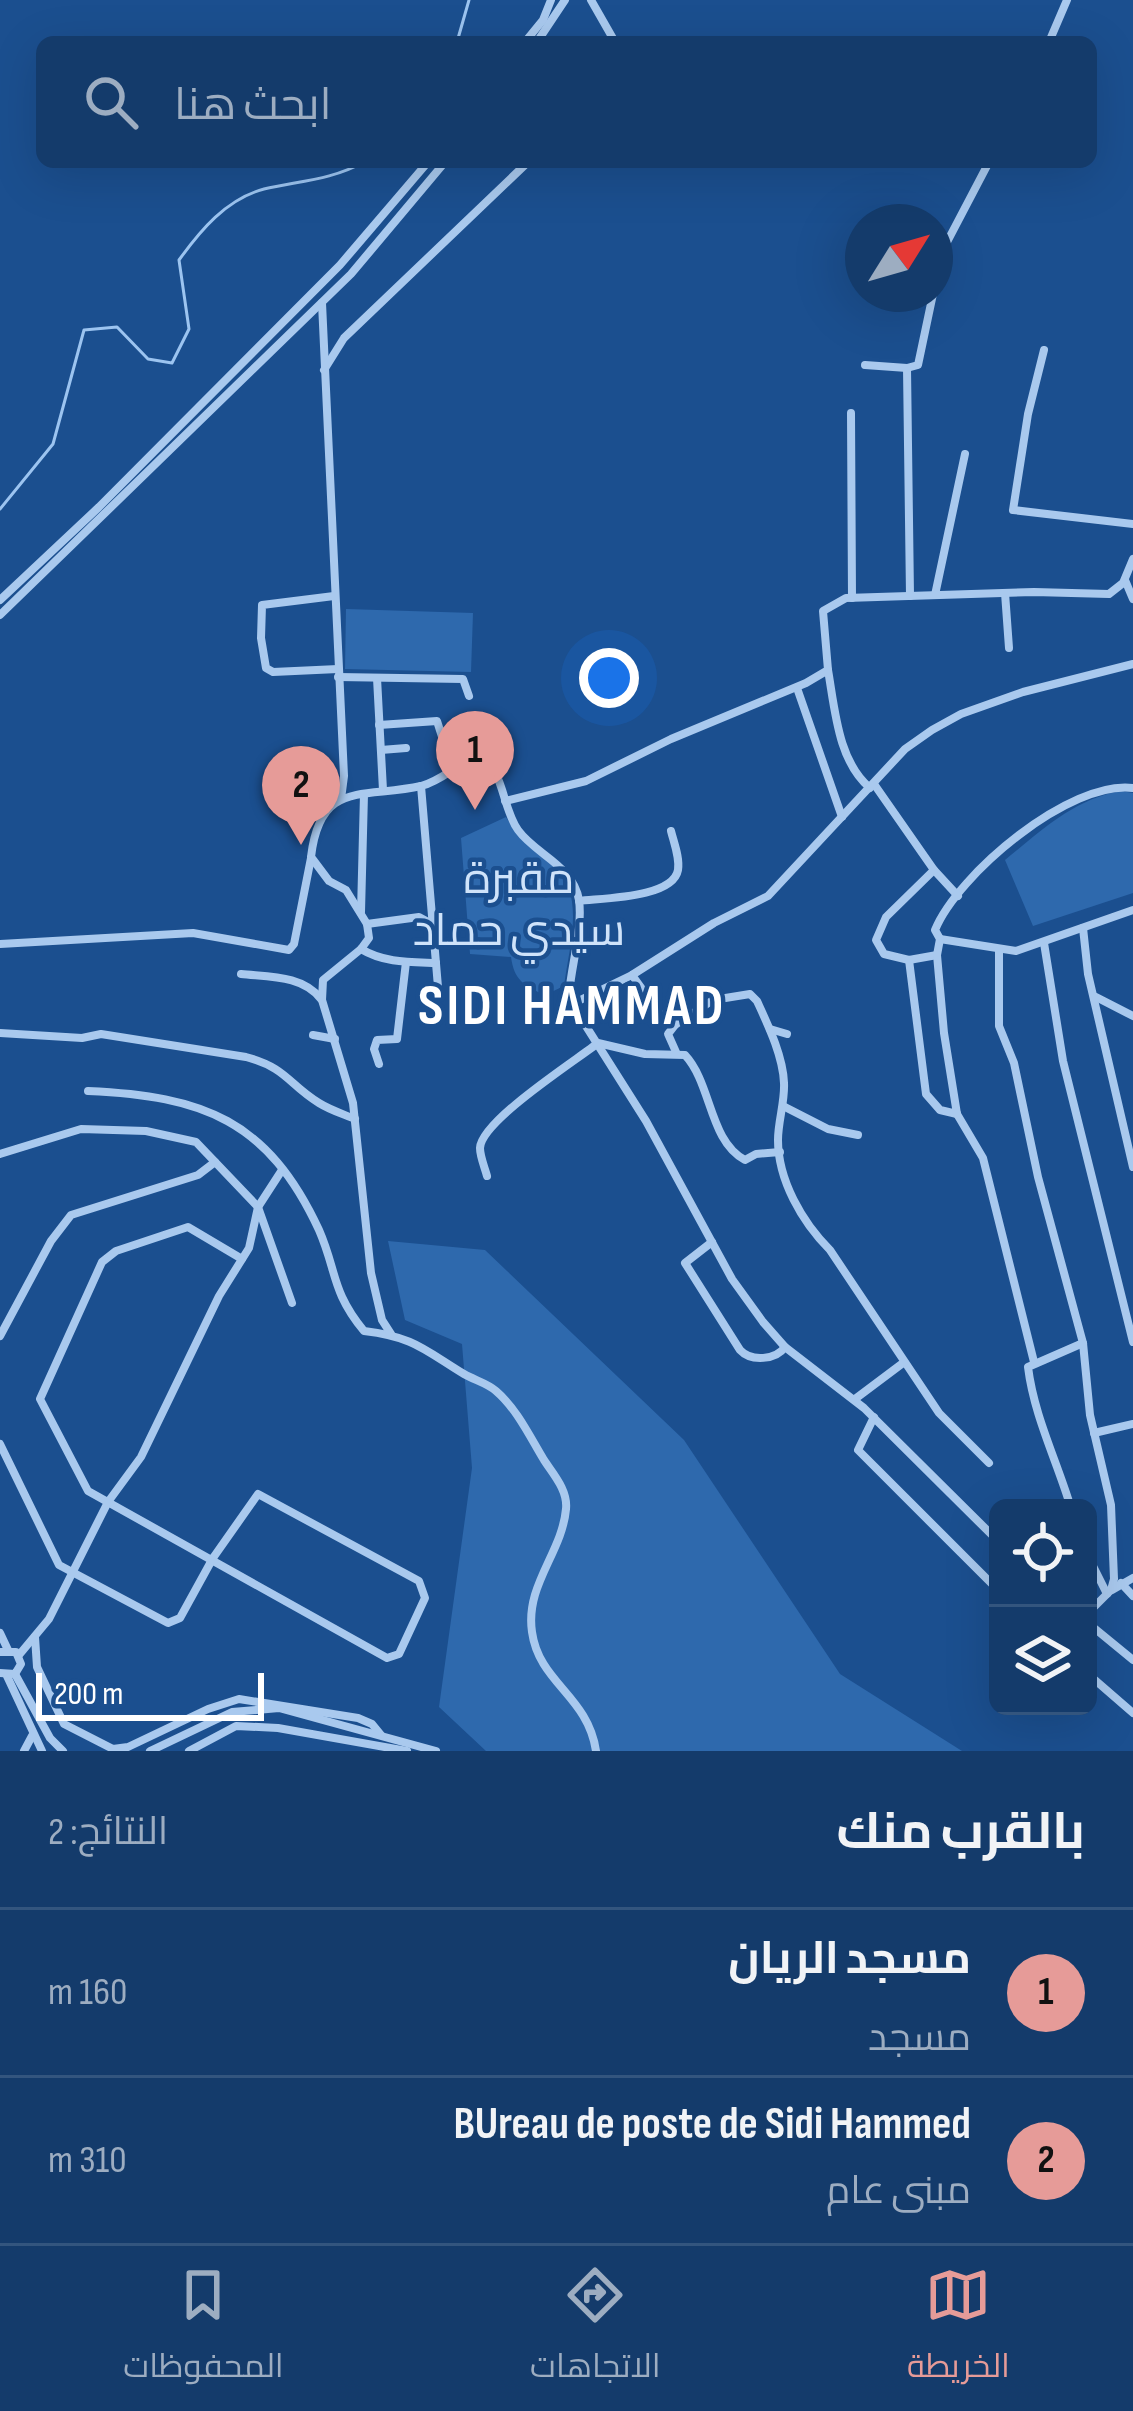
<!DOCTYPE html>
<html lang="ar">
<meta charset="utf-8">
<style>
:root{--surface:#143b6b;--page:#214673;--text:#f1f3f6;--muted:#9dadc1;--line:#33557e;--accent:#e69b98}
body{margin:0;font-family:"Sofia Sans Condensed",Cairo,sans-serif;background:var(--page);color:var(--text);direction:rtl}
.controls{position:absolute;right:36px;bottom:36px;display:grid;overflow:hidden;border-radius:18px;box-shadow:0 12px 48px #0002}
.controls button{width:108px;height:108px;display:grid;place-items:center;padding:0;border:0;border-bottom:3px solid var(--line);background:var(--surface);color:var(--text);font:60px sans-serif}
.compass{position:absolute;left:845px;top:204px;width:108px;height:108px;border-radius:50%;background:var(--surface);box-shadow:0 12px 48px #0002;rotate:53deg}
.scale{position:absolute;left:36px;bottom:30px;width:228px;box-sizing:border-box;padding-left:12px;border:6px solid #fff;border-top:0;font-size:33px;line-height:42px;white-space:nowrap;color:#fff;-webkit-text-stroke:9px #1b4f8f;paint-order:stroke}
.you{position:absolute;left:609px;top:678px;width:42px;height:42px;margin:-30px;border:9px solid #fff;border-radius:50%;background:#1a73e8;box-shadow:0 0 0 18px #1a73e833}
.badge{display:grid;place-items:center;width:78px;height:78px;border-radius:50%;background:var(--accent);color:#111;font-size:39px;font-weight:700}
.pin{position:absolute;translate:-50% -99px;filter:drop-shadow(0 3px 6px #0008)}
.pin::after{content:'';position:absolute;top:63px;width:42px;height:36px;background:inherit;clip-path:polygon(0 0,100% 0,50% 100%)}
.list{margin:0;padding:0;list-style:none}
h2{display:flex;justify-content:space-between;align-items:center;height:156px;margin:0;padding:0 48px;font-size:51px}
h2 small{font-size:39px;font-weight:400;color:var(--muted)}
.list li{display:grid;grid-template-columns:78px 1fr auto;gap:36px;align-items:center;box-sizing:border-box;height:168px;padding:0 48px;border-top:3px solid var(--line)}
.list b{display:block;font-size:45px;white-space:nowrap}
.list p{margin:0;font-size:39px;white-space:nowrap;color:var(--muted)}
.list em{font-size:39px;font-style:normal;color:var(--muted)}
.icon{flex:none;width:66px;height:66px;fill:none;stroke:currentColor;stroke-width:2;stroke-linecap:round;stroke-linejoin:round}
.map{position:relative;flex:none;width:1133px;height:1751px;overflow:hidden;direction:ltr}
.search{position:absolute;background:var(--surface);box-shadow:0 12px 48px #0002;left:36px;right:36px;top:36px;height:132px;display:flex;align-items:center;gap:30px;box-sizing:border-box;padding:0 42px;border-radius:18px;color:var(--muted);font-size:45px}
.sheet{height:492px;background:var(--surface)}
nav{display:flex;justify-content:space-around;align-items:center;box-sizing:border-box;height:168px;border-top:3px solid var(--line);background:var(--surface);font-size:33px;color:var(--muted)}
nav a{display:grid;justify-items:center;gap:6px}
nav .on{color:var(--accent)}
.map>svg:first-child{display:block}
.green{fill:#2e69ad}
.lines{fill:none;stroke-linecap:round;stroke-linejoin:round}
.stream{stroke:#9cc4f0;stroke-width:3}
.minor{stroke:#a9c9ee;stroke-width:8}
.labels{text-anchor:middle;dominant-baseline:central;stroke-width:9;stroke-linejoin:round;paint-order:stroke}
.park-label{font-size:45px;fill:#cfe3fa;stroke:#1b4f8f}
.district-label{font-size:57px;font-weight:bold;letter-spacing:3px;fill:#fff;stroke:#1b4f8f}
</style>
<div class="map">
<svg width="1133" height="1751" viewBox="0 0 1133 1751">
<rect width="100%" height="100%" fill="#1b4f8f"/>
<g class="green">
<path d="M346,609L473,613L471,672L345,669Z"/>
<path d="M1121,791L1133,793V893L1033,926L1005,860C1042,830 1074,799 1121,791Z"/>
<path d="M506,817C518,838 537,849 554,865C586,895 569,947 564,986L545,995C524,986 514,980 511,957L470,954L461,838Z"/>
<path d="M388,1241L485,1250L684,1440L840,1674L962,1751H486L439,1707L472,1468L462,1344L405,1320Z"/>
</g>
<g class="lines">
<g class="stream">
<path d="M457,42L469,0"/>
<path d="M0,509L53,444L84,330L117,327L148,359L172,363L189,329L179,260C200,231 226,199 264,189C298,181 332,180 364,162"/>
</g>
<g class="minor">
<path d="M591,0L615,42"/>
<path d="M525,42L543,20L551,0"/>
<path d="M537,42L565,0"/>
<path d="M1049,42L1067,0"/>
<path d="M935,286L946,244L989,162"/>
<path d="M322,303L344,776L341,799"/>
<path d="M1044,350L1028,414L1013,510L1133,524"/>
<path d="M865,365L907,368L918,365L933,294"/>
<path d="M907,368L910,596"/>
<path d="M324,370L344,338L528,162"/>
<path d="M851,413L852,598"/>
<path d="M1125,580L1133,599"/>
<path d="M1005,593L1009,648"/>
<path d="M935,595L965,454"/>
<path d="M334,596L262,605L261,638L266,668L273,672L338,669"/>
<path d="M0,600L99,507L340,265L428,162"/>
<path d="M0,615L351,274L445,162"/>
<path d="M828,670C835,710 838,761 870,788"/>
<path d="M338,677L463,679L469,696"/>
<path d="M377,678L383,790"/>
<path d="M797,688L842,817"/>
<path d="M379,725L437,721L453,771"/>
<path d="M381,750L406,748"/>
<path d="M874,784L934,870L958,896"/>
<path d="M421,786L438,987"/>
<path d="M505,801L586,781L671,739L806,683L828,670L823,611L846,598L1034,592L1109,594L1123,583L1133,559"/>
<path d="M934,870L886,917L876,940L884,954L909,960L937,955"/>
<path d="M579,901C603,898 673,898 678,870C680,858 674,843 671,831"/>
<path d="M361,912L364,794"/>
<path d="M367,924L419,917L430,923"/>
<path d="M1083,928L1088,974L1133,1167"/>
<path d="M940,939L1016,951L1133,910"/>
<path d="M1044,943L1063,1061L1133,1342"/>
<path d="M0,944L193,933L289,950L294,944L311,858"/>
<path d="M361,949C384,963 410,962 436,963"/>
<path d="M999,951V1026L1014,1063L1038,1177L1083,1343L1090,1415L1111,1505L1114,1579L1111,1590L1088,1613"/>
<path d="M909,960L926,1094L940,1110L957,1114"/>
<path d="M241,974C269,977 303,975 321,999"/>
<path d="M632,975L663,1018L675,1025L713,1000L750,994L757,1001C768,1025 783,1056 784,1083C785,1102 778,1121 778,1140C778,1180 802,1222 830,1250L939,1413L989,1463"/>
<path d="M1096,997L1133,1016"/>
<path d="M572,1004L632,975L714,923L768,896L905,749L932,730L961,714L1023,692L1133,664"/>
<path d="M675,1025L668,1034L676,1052"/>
<path d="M770,1029L787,1034"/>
<path d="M0,1033L82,1038L101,1034L246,1057C287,1068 288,1084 319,1103C330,1110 343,1114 355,1119"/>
<path d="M313,1035L335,1039"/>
<path d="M379,1064L374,1049L377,1040L397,1039L406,962"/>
<path d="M88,1091C203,1096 268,1120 319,1230C337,1271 331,1291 364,1331C414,1337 423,1349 464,1374C474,1380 487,1383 496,1391C517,1409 530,1437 544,1460C553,1474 568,1490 566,1509C562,1553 525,1585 532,1632C539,1683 588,1696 596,1751"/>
<path d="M783,1106L828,1129L858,1135"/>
<path d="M0,1154L81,1129L146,1131L196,1142L258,1207L292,1303"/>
<path d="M487,1176C485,1168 480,1157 480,1148C481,1121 575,1061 598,1043L645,1054L685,1055C712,1084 709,1141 745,1160L756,1154L780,1152"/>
<path d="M712,1242L685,1263L740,1350C751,1362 776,1360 785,1347"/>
<path d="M391,1334L382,1320L371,1273L353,1103L322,1000L323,980L361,949L369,938L367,924L346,890L329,881L311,857C320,779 364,799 421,786C444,780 458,762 479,756C504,768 502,808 518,830C536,855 573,865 579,900C583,929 571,966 569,995L572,1004L646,1121L732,1279L763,1322L785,1347L864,1408L998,1541"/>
<path d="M0,1336L51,1241L71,1215L198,1175L215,1162"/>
<path d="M1034,1362L983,1158L957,1114L944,1033L937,955L940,939L935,930C958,874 1070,780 1133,788"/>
<path d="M855,1399L903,1363"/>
<path d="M874,1417L858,1450L998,1590"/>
<path d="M1094,1433L1133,1424"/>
<path d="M0,1444L59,1565L168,1623L180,1618L213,1558L258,1494L419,1581L425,1598L399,1654L387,1658L88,1491L40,1399L102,1262L116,1251L188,1227L242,1259"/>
<path d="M1071,1508C1057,1461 1034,1416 1028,1367L1083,1343"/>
<path d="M1088,1556L1107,1594"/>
<path d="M1121,1583L1133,1596"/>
<path d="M1112,1590L1133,1578"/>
<path d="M1088,1623L1133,1660"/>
<path d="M0,1633L8,1650"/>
<path d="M35,1637L37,1667L64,1724L113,1749L128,1747L208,1709L239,1699L358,1718L372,1724L381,1735"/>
<path d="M0,1652H16L21,1664L15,1674L0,1673"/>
<path d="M19,1655L49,1619L108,1502L141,1457L219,1296L249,1248L258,1207L282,1170"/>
<path d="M15,1674L50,1738L63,1751"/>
<path d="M1088,1674L1133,1713"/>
<path d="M7,1676L42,1751"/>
<path d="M24,1751L32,1736"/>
<path d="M150,1751L232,1712L279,1708L436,1751"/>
<path d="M189,1751L236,1726L278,1728L407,1751"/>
</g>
</g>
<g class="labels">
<g class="park-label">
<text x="519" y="879">مقبرة<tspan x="519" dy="52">سيدي حماد</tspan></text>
</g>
<g class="district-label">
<text x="572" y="1007">SIDI HAMMAD</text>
</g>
</g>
</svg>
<div class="controls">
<button><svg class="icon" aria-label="locate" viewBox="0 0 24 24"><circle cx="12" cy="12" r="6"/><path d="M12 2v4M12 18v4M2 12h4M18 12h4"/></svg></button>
<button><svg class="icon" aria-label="layers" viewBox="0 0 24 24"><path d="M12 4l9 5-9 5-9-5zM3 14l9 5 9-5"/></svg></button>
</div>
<svg class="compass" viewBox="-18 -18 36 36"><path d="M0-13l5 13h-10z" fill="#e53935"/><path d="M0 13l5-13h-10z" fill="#9dadc1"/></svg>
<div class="scale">200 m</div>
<div class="you"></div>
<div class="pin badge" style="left:475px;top:810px">1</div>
<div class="pin badge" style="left:301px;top:845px">2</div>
<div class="search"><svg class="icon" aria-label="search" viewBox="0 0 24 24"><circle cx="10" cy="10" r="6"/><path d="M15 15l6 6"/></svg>ابحث هنا</div>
</div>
<section class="sheet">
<h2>بالقرب منك<small>النتائج: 2</small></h2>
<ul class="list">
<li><span class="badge">1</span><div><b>مسجد الريان</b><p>مسجد</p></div><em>160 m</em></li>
<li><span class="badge">2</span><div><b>BUreau de poste de Sidi Hammed</b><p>مبنى عام</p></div><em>310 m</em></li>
</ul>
</section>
<nav>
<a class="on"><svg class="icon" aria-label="map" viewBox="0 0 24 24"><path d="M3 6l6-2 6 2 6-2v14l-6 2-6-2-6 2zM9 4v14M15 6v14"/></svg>الخريطة</a>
<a><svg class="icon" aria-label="directions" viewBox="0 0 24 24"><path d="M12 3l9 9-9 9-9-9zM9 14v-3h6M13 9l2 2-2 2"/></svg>الاتجاهات</a>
<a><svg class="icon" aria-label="saved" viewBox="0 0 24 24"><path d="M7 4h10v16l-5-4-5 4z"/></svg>المحفوظات</a>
</nav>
